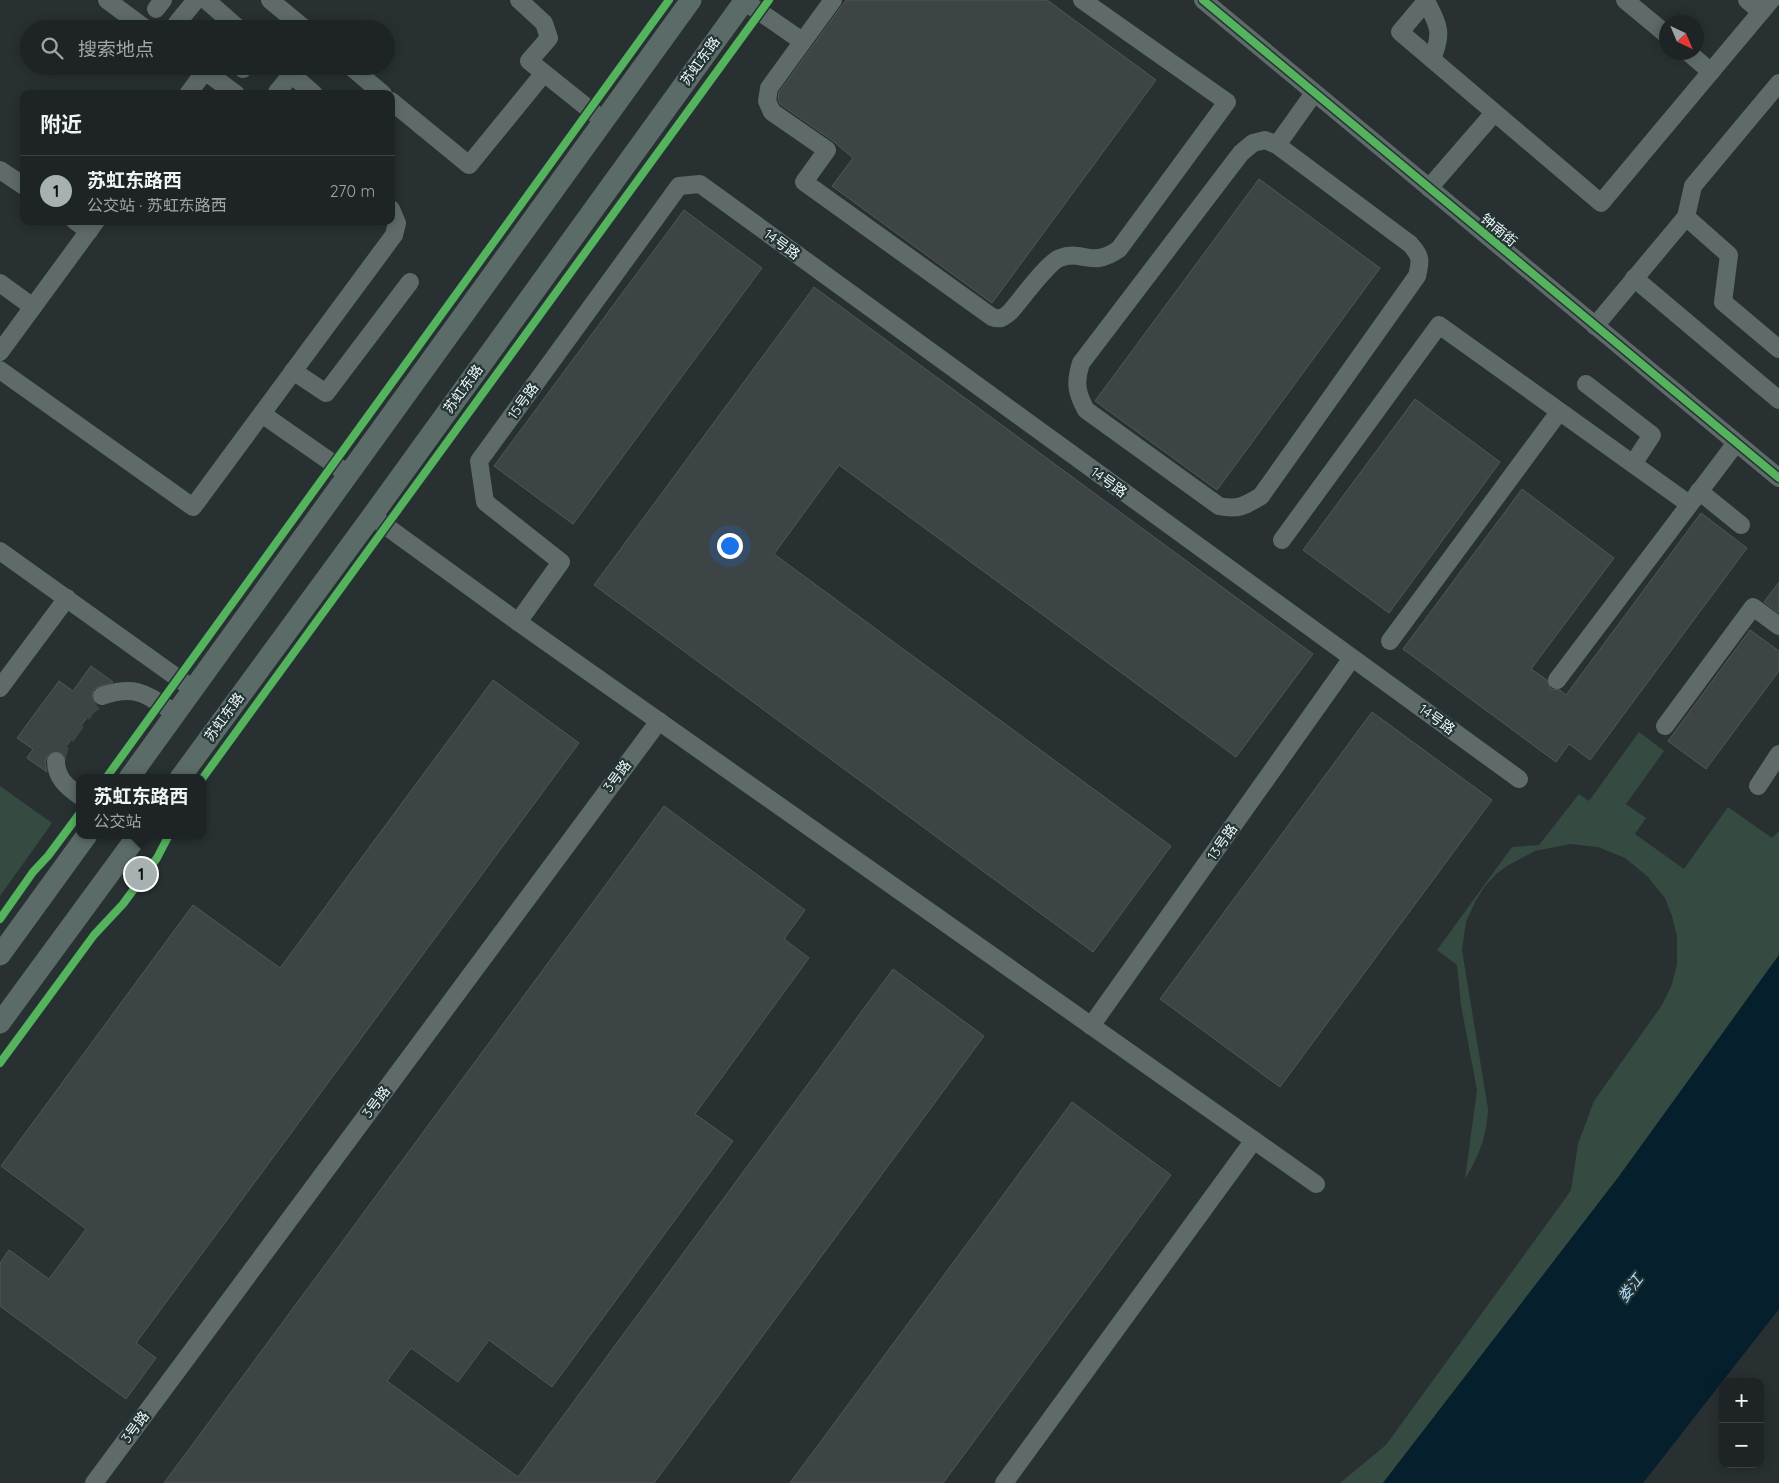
<!DOCTYPE html>
<html lang="zh">
<meta charset="utf-8">
<style>
:root{--surface:#1e2425;--page:#262c2d;--text:#f1f3f6;--muted:#a1a4a7;--line:#3c4142;--accent:#a8b1b2}
body{margin:0;font-family:Quicksand,"Noto Sans SC",sans-serif;background:var(--page);color:var(--text)}
.controls{position:absolute;right:15px;bottom:15px;display:grid;overflow:hidden;border-radius:10px;box-shadow:0 2px 12px #0003}
.controls button{width:45px;height:45px;display:grid;place-items:center;padding:0;border:0;border-bottom:1px solid var(--line);background:var(--surface);color:var(--text);font:25px sans-serif}
.compass{position:absolute;left:1659px;top:15px;width:45px;height:45px;border-radius:50%;background:var(--surface);box-shadow:0 2px 12px #0003;rotate:136deg}
.you{position:absolute;left:729px;top:545px;width:18px;height:18px;margin:-12px;border:4px solid #fff;border-radius:50%;background:#1a73e8;box-shadow:0 0 0 8px #1a73e833}
.badge{display:grid;place-items:center;width:32px;height:32px;border-radius:50%;background:var(--accent);color:#111;font-size:16px;font-weight:700}
.pin{position:absolute;translate:-50% -50%;border:2px solid #fff;box-shadow:0 1px 5px #0006}
.popup{position:absolute;left:76px;top:774px;width:130px;height:65px;box-sizing:border-box;display:grid;place-content:center;border-radius:10px;background:var(--surface);filter:drop-shadow(0 1px 4px #0005);font-size:16px;white-space:nowrap;color:var(--muted)}
.popup b{font-size:19px;color:var(--text)}
.popup::after{content:'';position:absolute;left:50%;top:100%;margin-left:-10px;border:10px solid transparent;border-top-color:var(--surface)}
.list{margin:0;padding:0;list-style:none}
h2{display:flex;justify-content:space-between;align-items:center;height:65px;margin:0;padding:0 20px;font-size:21px}
h2 small{font-size:16px;font-weight:400;color:var(--muted)}
.list li{display:grid;grid-template-columns:32px 1fr auto;gap:15px;align-items:center;box-sizing:border-box;height:70px;padding:0 20px;border-top:1px solid var(--line)}
.list b{display:block;font-size:19px;white-space:nowrap}
.list p{margin:0;font-size:16px;white-space:nowrap;color:var(--muted)}
.list em{font-size:16px;font-style:normal;color:var(--muted)}
.icon{flex:none;width:28px;height:28px;fill:none;stroke:currentColor;stroke-width:2;stroke-linecap:round;stroke-linejoin:round}
.map{position:relative;flex:none;width:1779px;height:1483px;overflow:hidden}
.search{position:absolute;background:var(--surface);box-shadow:0 2px 12px #0003;left:20px;top:20px;width:375px;height:55px;display:flex;align-items:center;gap:12px;box-sizing:border-box;padding:0 18px;border-radius:28px;color:var(--muted);font-size:19px}
.panel{position:absolute;background:var(--surface);box-shadow:0 2px 12px #0003;left:20px;top:90px;width:375px;height:135px;border-radius:10px}
.map>svg:first-child{display:block}
.green{fill:#354b41}
.water{fill:#051f2d}
.building{fill:#3d4446;stroke:#515759}
.lines{fill:none;stroke-linecap:round;stroke-linejoin:round}
.minor-tunnel{stroke:#3c4445;stroke-width:18;stroke-dasharray:18 9;stroke-linecap:butt}
.minor{stroke:#5e6b69;stroke-width:18}
.major{stroke:#5b6c68;stroke-width:21}
.cycleway-casing{stroke:#243435;stroke-width:11}
.cycleway{stroke:#56b35d;stroke-width:8}
.labels{text-anchor:middle;dominant-baseline:central;stroke-width:4.5;stroke-linejoin:round;paint-order:stroke}
.street-label{font-size:14px;fill:#edf7f7;stroke:#243435}
.water-label{font-size:15px;font-style:italic;fill:#afdaf7;stroke:#243435}
</style>
<div class="map">
<svg width="1779" height="1483" viewBox="0 0 1779 1483">
<rect width="100%" height="100%" fill="#283031"/>
<g class="green">
<path d="M1639,732L1664,751L1626,804L1646,818L1635,834L1684,869L1728,807L1772,838L1779,831V955L1620,1175L1383,1483H1340L1386,1445L1565,1199L1571,1190L1578,1144L1594,1101L1662,1005L1671,987L1677,965V936L1672,916L1665,898L1647,876L1625,858L1598,847L1570,844L1535,851L1507,866L1496,874L1485,886L1475,902L1466,922L1462,950L1488,1109C1487,1136 1479,1156 1465,1179L1477,1090L1461,1005L1457,965L1437,950L1512,847L1539,845L1579,794L1589,801Z"/>
<path d="M0,786L52,823L0,896Z"/>
</g>
<path class="water" d="M1779,955V1309L1643,1483H1383L1620,1175Z"/>
<g class="building">
<path d="M846,0H1047L1156,80L992,303L832,186L853,158L833,141L780,104L778,99L779,92Z"/>
<path d="M1259,179L1380,268L1217,490L1095,401Z"/>
<path d="M684,210L762,268L573,524L494,466Z"/>
<path d="M814,287L1313,654L1236,757L839,465L774,554L1171,846L1093,952L594,585Z"/>
<path d="M1415,399L1500,462L1389,613L1303,550Z"/>
<path d="M1522,489L1614,558L1531,669L1547,680L1551,689L1560,690L1566,695L1701,513L1747,548L1590,760L1569,744L1556,762L1403,649Z"/>
<path d="M1779,582V613L1764,602Z"/>
<path d="M1750,630L1779,651V671L1706,769L1668,741Z"/>
<path d="M91,666L113,682L94,689L92,698L96,705L62,752L55,751L47,756L45,762L47,772L27,758L33,749L17,738L59,681L73,691Z"/>
<path d="M493,680L579,743L136,1343L156,1358L126,1399L0,1306V1263L9,1250L49,1279L86,1229L1,1166L193,905L280,968Z"/>
<path d="M1372,712L1492,800L1280,1087L1160,999Z"/>
<path d="M664,806L805,910L784,939L809,958L695,1114L733,1141L552,1387L489,1340L458,1382L411,1348L387,1381L518,1477L893,969L984,1036L654,1483H164Z"/>
<path d="M1072,1102L1171,1175L943,1483H790Z"/>
</g>
<g class="lines">
<path class="minor-tunnel" d="M56,761L60,745L87,707L102,696"/>
<g class="minor">
<path d="M107,0L146,29"/>
<path d="M206,0L239,29"/>
<path d="M270,0L305,29"/>
<path d="M519,0L544,23L549,38L529,61L604,121"/>
<path d="M833,0L769,88L767,101L772,112L827,150L804,182L992,317C1000,320 1003,318 1010,312C1020,301 1048,262 1060,258C1082,249 1091,269 1119,249L1227,102L1082,0"/>
<path d="M1203,0L1779,478"/>
<path d="M1427,0L1400,32L1601,203L1771,0"/>
<path d="M1625,0L1666,34"/>
<path d="M1747,0L1761,12"/>
<path d="M744,1L802,41"/>
<path d="M1426,1C1439,26 1443,33 1432,59"/>
<path d="M156,9L163,0"/>
<path d="M177,23L196,0"/>
<path d="M1688,52L1711,72"/>
<path d="M198,66L236,94"/>
<path d="M282,66L314,94"/>
<path d="M350,66L383,94"/>
<path d="M243,69L245,66"/>
<path d="M1779,83L1693,186L1686,217L1729,255L1723,302L1779,349"/>
<path d="M277,92L292,74"/>
<path d="M188,94L205,71"/>
<path d="M391,101L469,165L544,73"/>
<path d="M1265,140L1277,145L1410,244C1421,256 1421,260 1417,276L1261,496C1245,506 1238,510 1219,506L1086,410C1076,392 1075,382 1081,363L1241,153L1253,143Z"/>
<path d="M1277,145L1314,93"/>
<path d="M0,170L24,186"/>
<path d="M1429,188L1494,113"/>
<path d="M75,221L89,231"/>
<path d="M1634,278L1779,400"/>
<path d="M0,283L33,307"/>
<path d="M1595,326L1686,217"/>
<path d="M0,352L96,221"/>
<path d="M0,370L193,507L394,235L397,223L391,209"/>
<path d="M293,371L326,393L410,282"/>
<path d="M1586,384L1652,435L1633,464"/>
<path d="M262,414L348,474"/>
<path d="M1699,491L1741,525"/>
<path d="M372,516L518,622L1316,1184"/>
<path d="M1282,540L1439,325L1689,504"/>
<path d="M0,551L193,689"/>
<path d="M518,622L561,562L485,502L479,461L679,186L700,184L1519,779"/>
<path d="M1390,641L1559,412"/>
<path d="M1557,680L1736,443"/>
<path d="M0,688L67,598"/>
<path d="M102,696C137,684 147,695 175,713"/>
<path d="M1665,726L1753,607L1779,626"/>
<path d="M56,761C56,778 67,787 80,796"/>
<path d="M1758,786L1779,754"/>
<path d="M1091,1026L1352,658"/>
<path d="M94,1483L659,721"/>
<path d="M1004,1483L1254,1140"/>
</g>
<g class="major">
<path d="M129,778L691,0"/>
<path d="M180,778L372,516L745,0"/>
<path d="M0,955L87,835"/>
<path d="M0,1023L138,835"/>
</g>
<g class="cycleway-casing">
<g id="cycleway">
<path d="M1203,0L1779,478"/>
<path d="M106,778L669,0"/>
<path d="M202,779L769,0"/>
<path d="M0,919L33,872L48,856L80,813"/>
<path d="M0,1063L94,935L123,904L157,858L169,835"/>
</g>
</g>
<use href="#cycleway" class="cycleway"/>
</g>
<g class="labels">
<g class="street-label">
<text transform="translate(700 61) rotate(-54)">苏虹东路</text>
<text transform="translate(1499 230) rotate(40)">钟南街</text>
<text transform="translate(782 244) rotate(36)">14号路</text>
<text transform="translate(463 389) rotate(-54)">苏虹东路</text>
<text transform="translate(523 401) rotate(-54)">15号路</text>
<text transform="translate(1109 482) rotate(36)">14号路</text>
<text transform="translate(224 717) rotate(-54)">苏虹东路</text>
<text transform="translate(1437 719) rotate(36)">14号路</text>
<text transform="translate(617 776) rotate(-53)">3号路</text>
<text transform="translate(1222 842) rotate(-55)">13号路</text>
<text transform="translate(376 1102) rotate(-53)">3号路</text>
<text transform="translate(135 1427) rotate(-53)">3号路</text>
</g>
<g class="water-label">
<text transform="translate(1630 1288) rotate(-53)">娄江</text>
</g>
</g>
</svg>
<div class="controls">
<button>+</button>
<button>−</button>
</div>
<svg class="compass" viewBox="-18 -18 36 36"><path d="M0-13l5 13h-10z" fill="#e53935"/><path d="M0 13l5-13h-10z" fill="#a1a4a7"/></svg>
<div class="you"></div>
<div class="pin badge" style="left:141px;top:874px">1</div>
<div class="popup"><b>苏虹东路西</b>公交站</div>
<div class="search"><svg class="icon" aria-label="search" viewBox="0 0 24 24"><circle cx="10" cy="10" r="6"/><path d="M15 15l6 6"/></svg>搜索地点</div>
<section class="panel">
<h2>附近<small></small></h2>
<ul class="list">
<li><span class="badge">1</span><div><b>苏虹东路西</b><p>公交站 · 苏虹东路西</p></div><em>270 m</em></li>
</ul>
</section>
</div>
